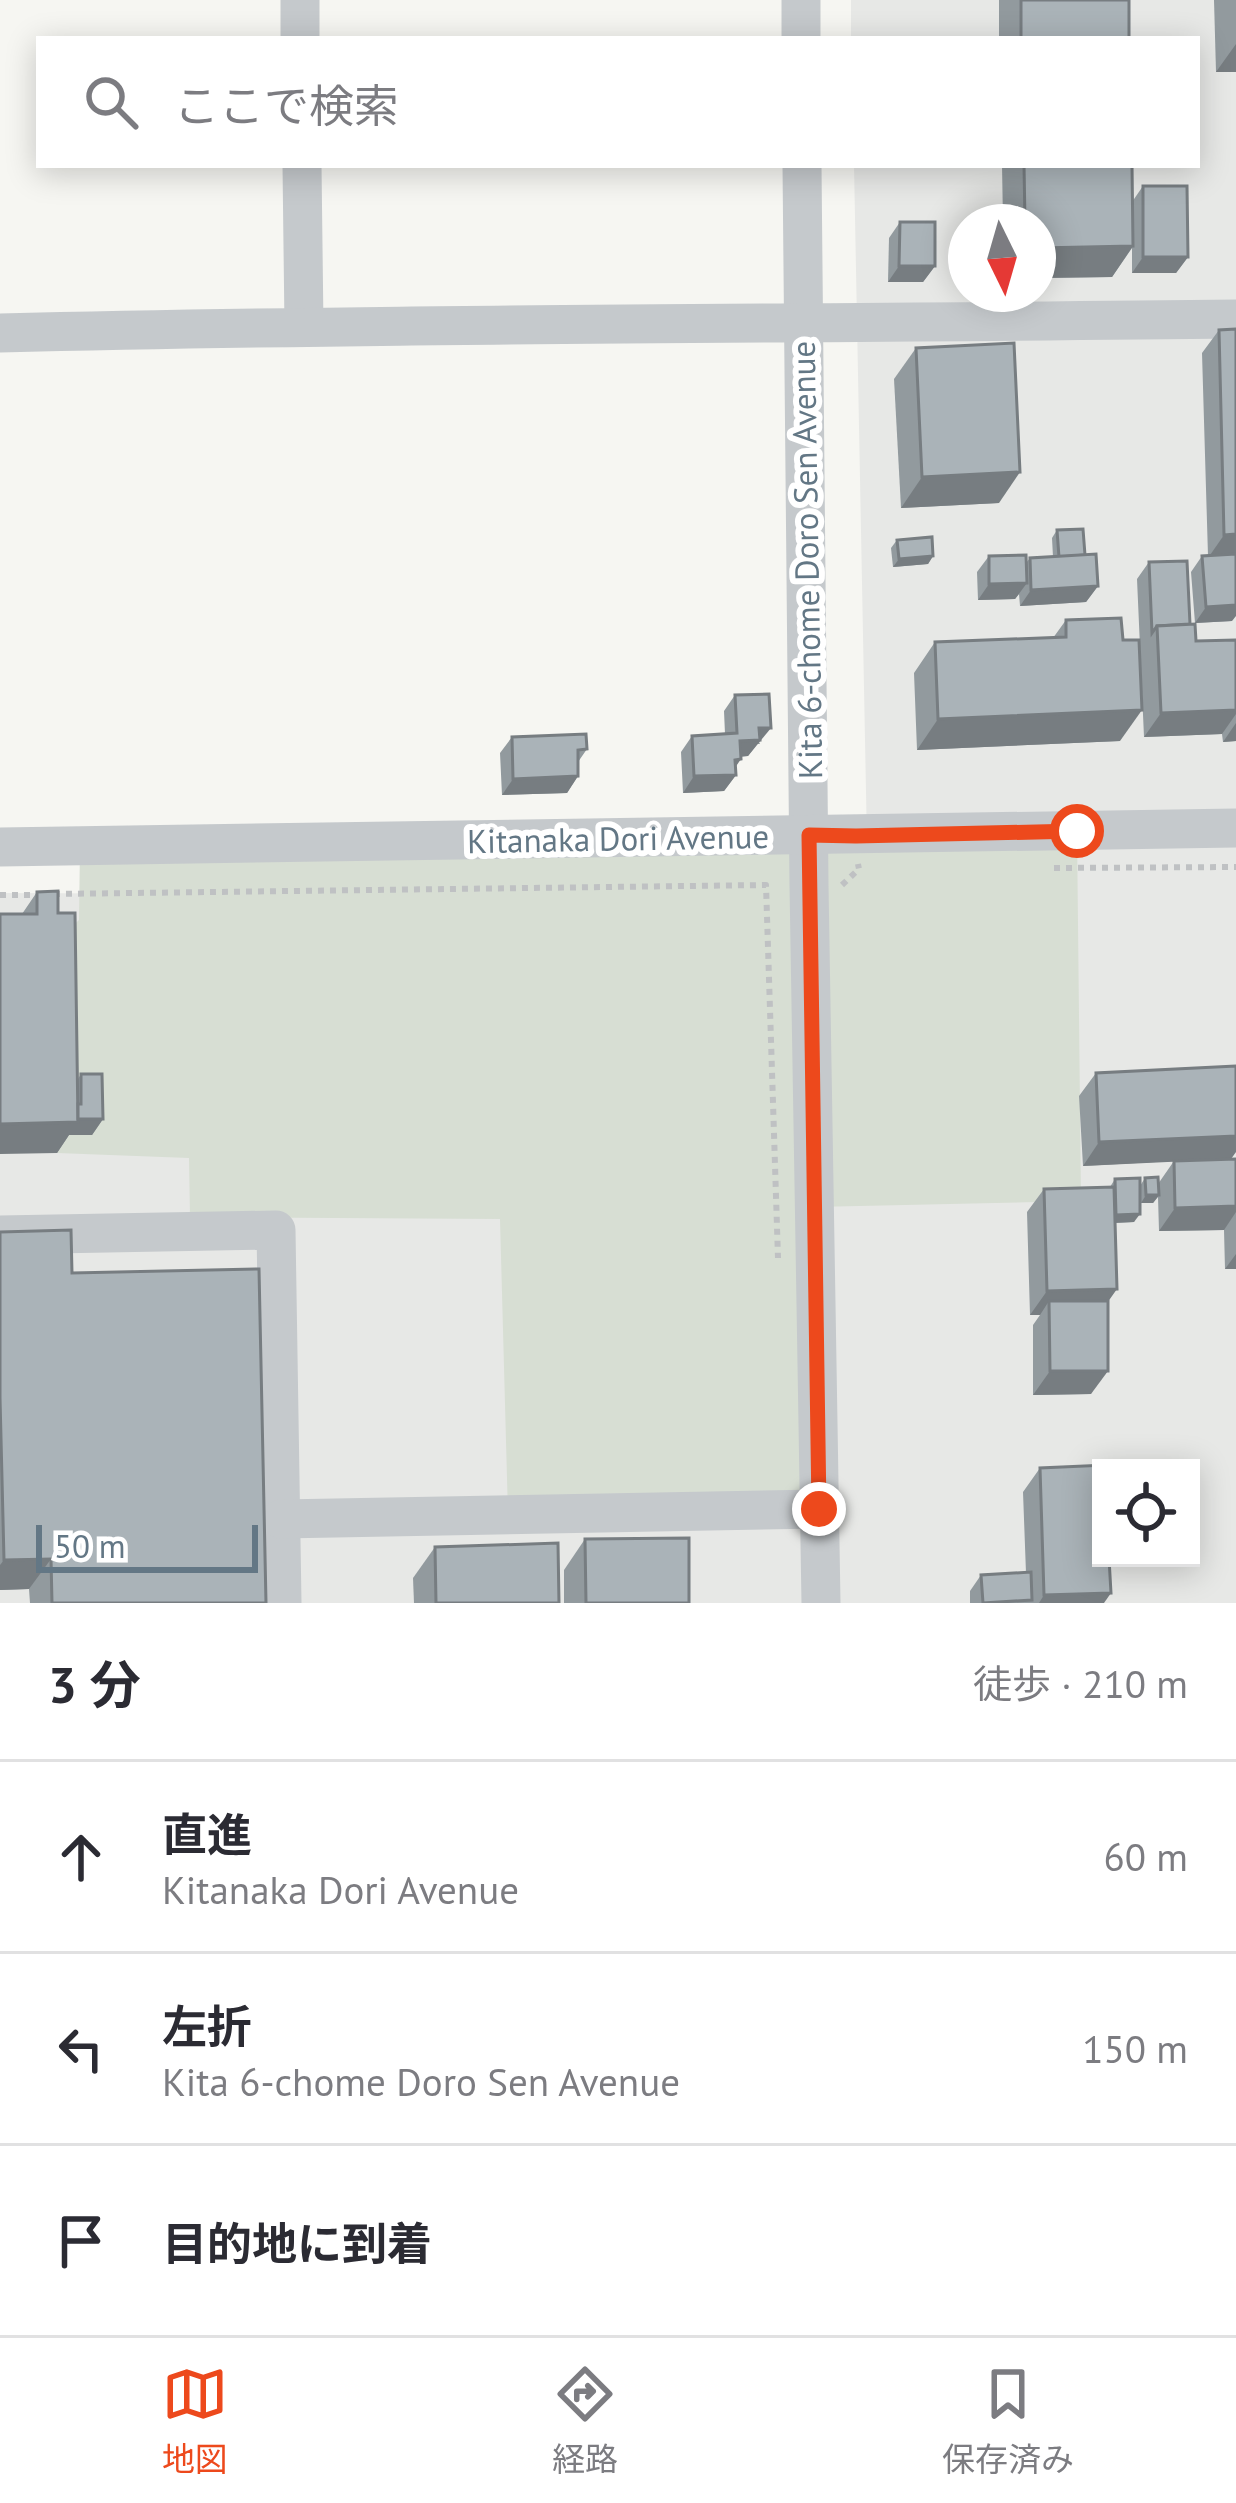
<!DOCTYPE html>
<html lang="ja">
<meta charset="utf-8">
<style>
:root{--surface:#fff;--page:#f2f2f3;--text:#2b2b33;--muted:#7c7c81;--line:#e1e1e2;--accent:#ed491c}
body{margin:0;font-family:"PT Sans","Noto Sans JP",sans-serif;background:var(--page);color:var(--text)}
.controls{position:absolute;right:36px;bottom:36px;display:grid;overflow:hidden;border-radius:0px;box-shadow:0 6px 30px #0003}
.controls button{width:108px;height:108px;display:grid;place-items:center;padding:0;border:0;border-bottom:3px solid var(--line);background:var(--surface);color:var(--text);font:60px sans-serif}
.compass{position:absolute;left:948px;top:204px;width:108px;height:108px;border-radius:50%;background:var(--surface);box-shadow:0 6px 30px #0003;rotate:175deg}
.scale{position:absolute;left:36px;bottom:30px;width:222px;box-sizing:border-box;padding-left:12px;border:6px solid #637785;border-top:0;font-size:33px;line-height:42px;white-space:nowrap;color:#637785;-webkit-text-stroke:9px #fff;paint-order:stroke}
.stop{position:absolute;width:36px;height:36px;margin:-27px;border:9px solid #ed491c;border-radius:50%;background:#fff}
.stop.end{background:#ed491c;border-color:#fff;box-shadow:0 3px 12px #0008}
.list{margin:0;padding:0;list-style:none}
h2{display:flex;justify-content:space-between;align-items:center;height:156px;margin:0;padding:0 48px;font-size:51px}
h2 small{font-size:39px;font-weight:400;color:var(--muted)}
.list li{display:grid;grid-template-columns:78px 1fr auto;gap:36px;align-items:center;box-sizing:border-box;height:192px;padding:0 48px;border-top:3px solid var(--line)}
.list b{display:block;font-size:45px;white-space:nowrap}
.list p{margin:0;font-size:39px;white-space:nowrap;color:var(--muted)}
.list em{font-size:39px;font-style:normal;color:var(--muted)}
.icon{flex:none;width:66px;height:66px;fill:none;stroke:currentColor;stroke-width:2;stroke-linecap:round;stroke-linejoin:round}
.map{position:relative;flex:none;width:1236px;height:1603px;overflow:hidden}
.search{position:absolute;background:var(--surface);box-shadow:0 6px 30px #0003;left:36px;right:36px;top:36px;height:132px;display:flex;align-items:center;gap:30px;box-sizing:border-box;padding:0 42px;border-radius:0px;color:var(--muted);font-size:45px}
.sheet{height:732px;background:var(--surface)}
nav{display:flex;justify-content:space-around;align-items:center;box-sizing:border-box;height:168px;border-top:3px solid var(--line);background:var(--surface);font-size:33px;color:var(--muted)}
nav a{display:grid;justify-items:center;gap:6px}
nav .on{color:var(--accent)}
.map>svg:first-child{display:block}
.built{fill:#e7e8e6;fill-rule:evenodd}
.green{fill:#d7ded3}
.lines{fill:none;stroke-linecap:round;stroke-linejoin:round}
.path{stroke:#bfc1c3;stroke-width:6;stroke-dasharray:6 6;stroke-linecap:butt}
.minor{stroke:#c5c9cc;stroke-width:39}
.wall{fill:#929a9e}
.shaded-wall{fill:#777d81}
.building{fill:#aab3b8;stroke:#777d81;stroke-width:3}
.route{stroke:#ed491c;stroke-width:15}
.labels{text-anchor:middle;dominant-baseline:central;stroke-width:12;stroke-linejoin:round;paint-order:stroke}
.street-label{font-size:33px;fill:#637785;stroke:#fff}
</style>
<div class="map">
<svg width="1236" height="1603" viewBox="0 0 1236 1603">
<rect width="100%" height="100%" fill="#f6f6f2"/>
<path class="built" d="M851,0H1236V1603H0V893L868,896L854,165H1197V39H851ZM966,222H1038V294H966ZM1101,1468H1191V1558H1101Z"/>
<path class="green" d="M1077,831L1081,1201L814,1207L819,1509L508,1515L500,1219L190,1217L189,1158L57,1153L54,944L79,920L80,846Z"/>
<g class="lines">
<g class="path">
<path d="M1054,868L1236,867"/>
<path d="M842,885L859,869L858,864"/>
<path d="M54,894L766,885L778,1258"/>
<path d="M0,895H41"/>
</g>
<g class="minor">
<path d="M300,0V39"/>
<path d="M801,0V39"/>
<path d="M302,165L304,327"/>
<path d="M802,165L809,885L821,1603"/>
<path d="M0,333C412,323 824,324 1236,319"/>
<path d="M0,847L1236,828"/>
<path d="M0,1235L276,1230L282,1603"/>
<path d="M281,1519L819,1509"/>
</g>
</g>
<g class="wall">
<rect x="999" y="0" width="130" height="39"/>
<path d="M1214,0H1236V72H1216Z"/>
<path d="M1002,165H1132V202L1143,186L1188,257L1176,273H1132V248L1112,277L1038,278V222H1003Z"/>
<path d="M900,222L935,266L923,282H888L889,238Z"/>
<path d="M1219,330L1232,621L1195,623L1191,572L1202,556H1208L1202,353Z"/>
<path d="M916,348L999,503L901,508L894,379Z"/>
<path d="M1057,530L1085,555L1098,586L1086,602L1020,606L1019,594L1015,599L978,600L977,572L989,556L1026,563L1030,558L1053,557L1052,538Z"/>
<path d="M897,540L933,556L928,564L893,567L891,548Z"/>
<path d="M1149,562L1190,624L1196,641L1236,640V741L1223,742L1222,734L1144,737L1137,579Z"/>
<path d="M1066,620L1120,741L917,750L914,673L935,642L1053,638Z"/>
<path d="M735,695L760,744H757L748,756L740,757L735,767L736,775L724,791L683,793L681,752L692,736L725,734L724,711Z"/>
<path d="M512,737L587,749L578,762V776L567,793L502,795L500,753Z"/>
<path d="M37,892L58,913L78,1079L81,1074L103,1119L92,1135H69L57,1153L22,914Z"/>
<path d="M1096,1073L1231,1159H1236V1269H1225L1224,1230L1159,1231L1158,1197L1153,1203H1141L1134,1222L1115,1223L1108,1301L1091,1394L1033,1395V1325L1040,1315H1030L1027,1212L1044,1189L1110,1187L1115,1179L1140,1186L1145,1178L1158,1184L1174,1161L1083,1166L1079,1096Z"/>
<path d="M0,1232L72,1273L266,1603H30L29,1589L0,1590Z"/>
<path d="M1040,1468L1104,1603H970V1591L981,1575L1026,1573L1023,1492Z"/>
<path d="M585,1539L689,1603H564V1570Z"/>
<path d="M435,1547L559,1603H414L413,1578Z"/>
</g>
<g class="shaded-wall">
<path d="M1236,44V72H1216Z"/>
<path d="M1133,246L1112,277L1038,278V248Z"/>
<path d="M1143,257H1188L1176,273H1132Z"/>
<path d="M899,266H935L923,282H888Z"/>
<path d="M1020,472L999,503L901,508L922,477Z"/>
<path d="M1236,534V558H1208L1224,535Z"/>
<path d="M933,556L928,564L893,567L899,559Z"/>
<path d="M1027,583L1015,599L978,600L989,584Z"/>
<path d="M1098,586L1086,602L1020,606L1031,590Z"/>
<path d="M1236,605V616L1232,621L1195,623L1206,607Z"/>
<path d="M1142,710L1120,741L917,750L938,719Z"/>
<path d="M1236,710V714L1222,734L1144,737L1161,713Z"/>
<path d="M1236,723V741L1223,742Z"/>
<path d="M759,728H771L748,756L729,757L740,741Z"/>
<path d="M741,759L730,775H736L724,791L683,793L694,776Z"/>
<path d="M578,776L567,793L502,795L513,779Z"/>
<path d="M68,1119H103L92,1135H69L57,1153L0,1154V1124Z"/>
<path d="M1236,1136V1152L1231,1159L1083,1166L1099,1142Z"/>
<path d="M1146,1195H1159L1153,1203H1141Z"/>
<path d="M1236,1206V1212L1224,1230L1159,1231L1175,1208Z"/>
<path d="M1140,1214L1134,1222L1111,1223L1116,1215Z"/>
<path d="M1236,1254V1269H1225Z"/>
<path d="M1117,1289L1100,1313L1049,1301L1040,1315H1030L1047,1291Z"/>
<path d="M1050,1371H1108L1091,1394L1033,1395Z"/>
<path d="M51,1559L29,1589L0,1590V1565L4,1560Z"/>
<path d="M1111,1593L1104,1603H1039L1044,1595Z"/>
</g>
<g class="building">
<rect x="1021" y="0" width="108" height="39"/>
<path d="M1024,165H1132L1133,246L1038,248V222H1025Z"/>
<path d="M1143,186H1187L1188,257H1143Z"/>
<path d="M900,222H935V266H899Z"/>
<path d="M1236,329V534L1224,535L1219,330Z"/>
<path d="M1014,343L1020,472L922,477L916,348Z"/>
<path d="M1083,529L1085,555L1059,557L1057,530Z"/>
<path d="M932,537L933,556L899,559L897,540Z"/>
<path d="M1096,554L1098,586L1031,590L1030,558Z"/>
<path d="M1236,554V605L1206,607L1202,556Z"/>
<path d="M1026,555L1027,583L989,584V556Z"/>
<path d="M1187,561L1190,624L1157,626L1152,633L1149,562Z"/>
<path d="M1121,618L1123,640H1139L1142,710L938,719L935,642L1066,637V620Z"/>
<path d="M1195,624L1196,641L1236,640V710L1161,713L1157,626Z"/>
<path d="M769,694L771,728H759L760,740L740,741L741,759L735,760L736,775L694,776L692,736L737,733L735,695Z"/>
<path d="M586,734L587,749L578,750V776L513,779L512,737Z"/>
<path d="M58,891V913H75L78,1122L0,1124V914H37V892Z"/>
<path d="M1236,1066V1136L1099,1142L1096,1073Z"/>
<path d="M81,1074H102L103,1119H78V1104H81Z"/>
<path d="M1236,1159V1206L1175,1208L1174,1161Z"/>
<path d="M1158,1177L1159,1195H1146L1145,1178Z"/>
<path d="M1140,1178V1214L1116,1215L1115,1179Z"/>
<path d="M1114,1187L1117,1289L1047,1291L1044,1189Z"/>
<path d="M71,1230L72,1273L259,1269L266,1603H52L51,1559L4,1560L0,1398V1232Z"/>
<path d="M1049,1301H1108V1371H1050Z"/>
<path d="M1106,1465V1468H1101V1558H1109L1111,1593L1044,1595L1040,1468Z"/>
<path d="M689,1538V1603H586L585,1539Z"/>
<path d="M558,1543L559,1603H436L435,1547Z"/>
<path d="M1031,1572L1032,1600L983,1603L981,1575Z"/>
</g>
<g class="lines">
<path class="route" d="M819,1509L809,835L856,836L1077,831"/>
</g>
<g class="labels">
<g class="street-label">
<text transform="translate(806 560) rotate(-91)">Kita 6-chome Doro Sen Avenue</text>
<text transform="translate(618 838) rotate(-1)">Kitanaka Dori Avenue</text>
</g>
</g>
</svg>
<div class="controls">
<button><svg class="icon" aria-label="locate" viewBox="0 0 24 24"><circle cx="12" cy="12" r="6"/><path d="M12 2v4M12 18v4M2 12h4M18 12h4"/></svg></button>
</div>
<svg class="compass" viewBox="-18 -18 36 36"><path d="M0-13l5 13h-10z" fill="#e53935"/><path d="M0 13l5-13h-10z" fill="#7c7c81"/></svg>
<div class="scale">50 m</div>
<div class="stop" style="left:1077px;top:831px"></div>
<div class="stop end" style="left:819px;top:1509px"></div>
<div class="search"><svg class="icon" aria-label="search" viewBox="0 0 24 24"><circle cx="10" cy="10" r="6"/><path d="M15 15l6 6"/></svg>ここで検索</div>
</div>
<section class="sheet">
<h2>3 分<small>徒歩 · 210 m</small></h2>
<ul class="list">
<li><svg class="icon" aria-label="ahead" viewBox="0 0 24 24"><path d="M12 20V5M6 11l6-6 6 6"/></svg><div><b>直進</b><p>Kitanaka Dori Avenue</p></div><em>60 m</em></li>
<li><svg class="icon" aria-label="left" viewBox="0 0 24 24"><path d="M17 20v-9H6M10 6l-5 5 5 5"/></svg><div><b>左折</b><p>Kita 6-chome Doro Sen Avenue</p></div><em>150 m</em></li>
<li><svg class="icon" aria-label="arrive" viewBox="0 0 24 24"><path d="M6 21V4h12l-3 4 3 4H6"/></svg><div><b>目的地に到着</b></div></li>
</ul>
</section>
<nav>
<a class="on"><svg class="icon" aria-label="map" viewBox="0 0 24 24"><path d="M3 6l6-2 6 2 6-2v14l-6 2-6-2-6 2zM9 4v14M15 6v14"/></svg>地図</a>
<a><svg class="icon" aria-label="directions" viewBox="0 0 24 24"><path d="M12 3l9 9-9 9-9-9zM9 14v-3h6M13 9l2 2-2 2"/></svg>経路</a>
<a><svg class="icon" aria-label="saved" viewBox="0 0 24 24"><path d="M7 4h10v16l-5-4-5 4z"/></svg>保存済み</a>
</nav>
